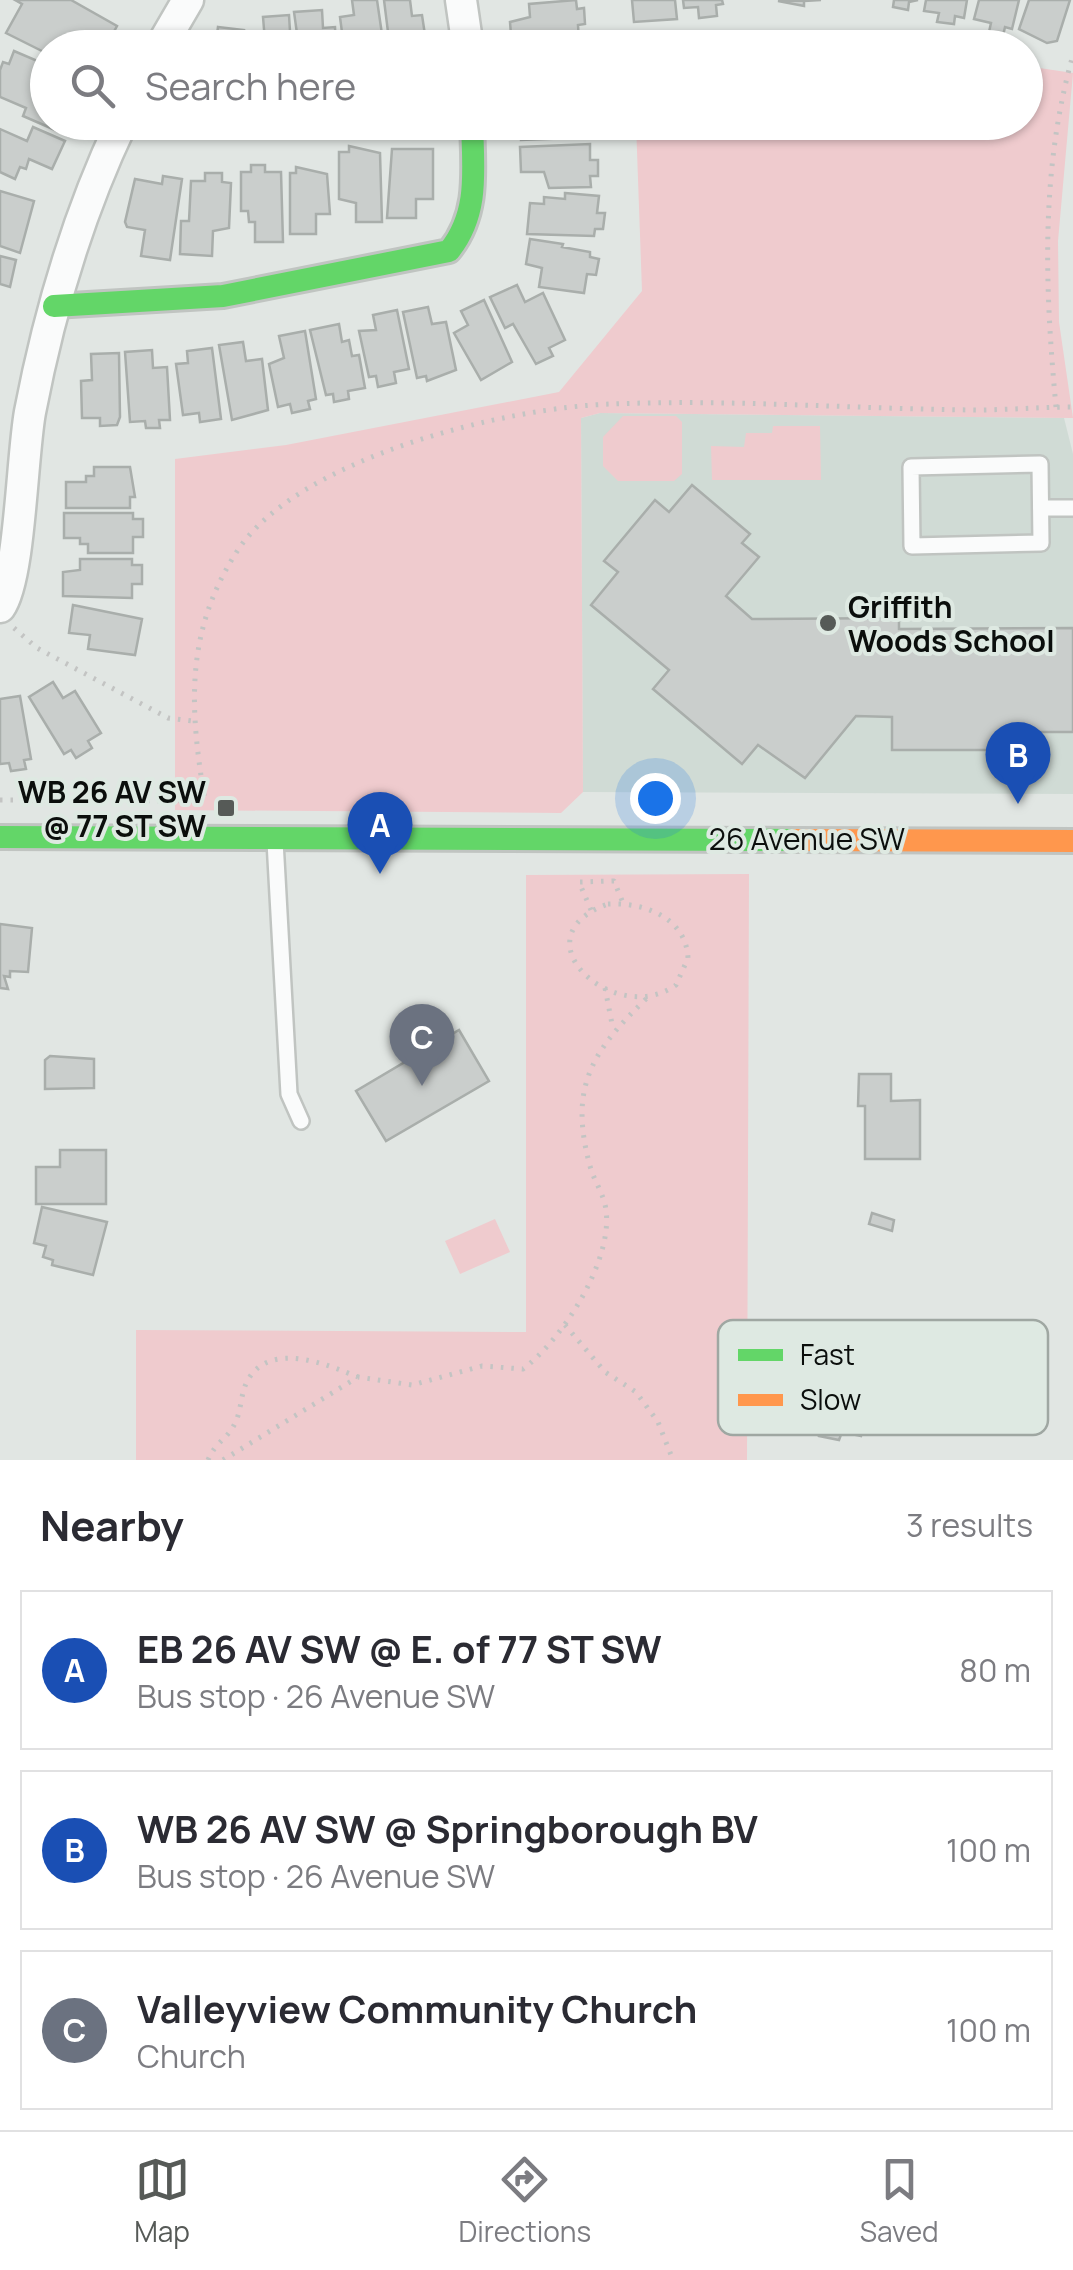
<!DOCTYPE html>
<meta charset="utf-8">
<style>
:root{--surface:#fff;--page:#f7f7f7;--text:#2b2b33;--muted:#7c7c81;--line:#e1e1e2;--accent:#565a57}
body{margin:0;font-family:Manrope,sans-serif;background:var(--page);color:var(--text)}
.you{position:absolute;left:655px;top:798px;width:35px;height:35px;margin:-25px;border:8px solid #fff;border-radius:50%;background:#1a73e8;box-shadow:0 0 0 15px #1a73e833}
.badge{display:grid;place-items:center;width:65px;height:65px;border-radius:50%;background:var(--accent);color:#fff;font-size:32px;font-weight:700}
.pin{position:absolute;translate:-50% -82px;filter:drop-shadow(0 2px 5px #0008)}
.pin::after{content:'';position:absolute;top:52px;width:35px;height:30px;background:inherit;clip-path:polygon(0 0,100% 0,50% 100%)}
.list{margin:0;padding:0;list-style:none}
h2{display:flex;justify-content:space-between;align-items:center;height:130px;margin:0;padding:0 40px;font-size:42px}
h2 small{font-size:32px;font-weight:400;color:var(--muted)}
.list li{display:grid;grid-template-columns:65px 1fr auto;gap:30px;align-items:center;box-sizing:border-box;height:160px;margin:0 20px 20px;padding:0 20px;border:2px solid var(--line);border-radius:0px}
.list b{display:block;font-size:38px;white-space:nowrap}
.list p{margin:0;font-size:32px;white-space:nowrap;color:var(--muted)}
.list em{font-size:32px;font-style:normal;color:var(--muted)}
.icon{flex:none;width:55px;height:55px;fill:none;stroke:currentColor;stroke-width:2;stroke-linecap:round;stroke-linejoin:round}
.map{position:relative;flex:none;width:1073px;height:1460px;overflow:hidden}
.search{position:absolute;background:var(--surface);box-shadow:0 2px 8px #0004;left:30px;right:30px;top:30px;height:110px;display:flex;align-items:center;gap:25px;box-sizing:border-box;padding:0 35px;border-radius:55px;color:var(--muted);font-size:38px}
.sheet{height:670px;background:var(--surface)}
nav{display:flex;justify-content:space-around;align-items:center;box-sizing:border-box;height:140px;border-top:2px solid var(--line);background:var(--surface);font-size:28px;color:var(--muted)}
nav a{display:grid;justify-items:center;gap:5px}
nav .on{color:var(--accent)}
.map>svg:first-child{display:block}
.built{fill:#d0dbd5}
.green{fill:#efcbce}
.building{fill:#cacecc;stroke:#a9aeab;stroke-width:2.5}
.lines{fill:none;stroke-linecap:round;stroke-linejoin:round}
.lane-casing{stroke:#c0c4c1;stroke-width:20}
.street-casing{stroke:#c0c4c1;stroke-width:35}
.fast-casing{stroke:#c0c4c1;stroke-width:28}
.slow-casing{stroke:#c0c4c1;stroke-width:28}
.path{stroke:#c3c4c3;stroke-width:5;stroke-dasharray:2.5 8;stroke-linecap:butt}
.lane{stroke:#fafbfb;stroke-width:15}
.street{stroke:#fafbfb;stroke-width:30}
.fast{stroke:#63d668;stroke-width:22}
.slow{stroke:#ff974d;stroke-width:22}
.poi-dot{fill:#565a57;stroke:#dee9e2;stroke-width:4}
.labels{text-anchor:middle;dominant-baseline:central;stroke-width:8;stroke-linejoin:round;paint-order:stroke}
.poi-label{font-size:30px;font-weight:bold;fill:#0b0e0c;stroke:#dee9e2;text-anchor:start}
.street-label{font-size:30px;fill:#0b0e0c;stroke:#dee9e2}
.key{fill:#dee9e2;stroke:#9fa7a2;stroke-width:2.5}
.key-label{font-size:28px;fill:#0b0e0c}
</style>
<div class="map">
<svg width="1073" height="1460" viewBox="0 0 1073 1460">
<rect width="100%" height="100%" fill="#e1e6e3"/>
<path class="built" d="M600,413L1064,418L1073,454V794L583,792L581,418Z"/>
<g class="green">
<path d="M634,45L884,46L898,47L634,48Z"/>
<path d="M1026,66L1073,73L1058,241L1059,322L1073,418L600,413L581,418L583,792L561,813L175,810V459L286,445L559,392L642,291L636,123L1026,122Z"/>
<path d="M623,416H676L682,422V474L674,481H618L603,466V437Z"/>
<path d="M773,426H820L821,480H712L711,446L744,447L746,433H772Z"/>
<path d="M749,874L747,1460H136V1330L526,1332V875Z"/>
<path d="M495,1219L510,1252L460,1274L445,1241Z"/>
</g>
<g class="building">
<path d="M15,0H71L117,26L105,48L73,34L66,47L48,48V54L6,33L22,4Z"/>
<path d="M352,0H377L384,48H344L340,17L354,15Z"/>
<path d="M384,0H410L412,16L422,15L427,48H390Z"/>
<path d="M576,0L577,9L584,8L585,24L578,25L579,41L512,47L510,22L530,17L529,4Z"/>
<path d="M632,0H675L677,19L634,22Z"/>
<path d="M683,0H722L723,4L716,5L717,16L699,18L698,7L684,8Z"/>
<path d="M821,0L804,1V6L778,1Z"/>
<path d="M894,0H918L909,2L908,10L893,7Z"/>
<path d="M926,0H967L964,18L955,16L954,24L937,22L939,13L924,11Z"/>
<path d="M979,0H1019L1012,29L1005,27L1003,36L989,32L991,23L974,19Z"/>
<path d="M1029,0H1070L1057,41L1047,43L1019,29Z"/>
<path d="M322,10L323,28L335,27L336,48H299L294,12Z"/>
<path d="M289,15L291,48H252L251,41H265L263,17Z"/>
<path d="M218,27L244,30L242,48H209L210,42H216Z"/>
<path d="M14,51L47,65L48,122H75L69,136L23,116L26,108L0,97V70L3,62L9,64Z"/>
<path d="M520,122H599V137L521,140Z"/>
<path d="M33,127L65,141L52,169L29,159L26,169L20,167L15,179L0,172V129L27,141Z"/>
<path d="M590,144V160H598V176H590L591,187L549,188L544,172H521L520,147Z"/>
<path d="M349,146L380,153L382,222H356V203L339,199V152H349Z"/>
<path d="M392,149H433V199H416V218H387Z"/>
<path d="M251,165H265V172H281L283,242H255V222H249L248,211H241V172H251Z"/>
<path d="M296,167L327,174L330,214H316V234H290V173H296Z"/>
<path d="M205,173H222V182L231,183L229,228L213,231L212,256L180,254L181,221H189L191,181H205Z"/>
<path d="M163,176L182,179L170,260L141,256L145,230L127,227L125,222L135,179L162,184Z"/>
<path d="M0,191L34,201L20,253L0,246Z"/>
<path d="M565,193L599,196L597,213H605L603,229H595L594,236L527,234L530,203L544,204V197L565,199Z"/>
<path d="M530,239L563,244L562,247L590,252V257L599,259L596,275L587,274L584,293L539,287L542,268L526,264Z"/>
<path d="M0,256L16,260L10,287L0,284Z"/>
<path d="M517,285L525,302L543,293L565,340L549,348L553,356L536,364L513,324L505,328L490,297Z"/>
<path d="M484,300L512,362L481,380L454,333L468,325L461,311Z"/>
<path d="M428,307L432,324L446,322L456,370L427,381L426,376L417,378L403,312Z"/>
<path d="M397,310L409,369L394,372L396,383L378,387L376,376L369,377L359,331L376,330L373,315Z"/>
<path d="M339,324L342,342L349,340L352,356L359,355L365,388L348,391L349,399L334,402L333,394L326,395L310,330Z"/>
<path d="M305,331L316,399L308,401L310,409L292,413L290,404L278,407L269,364L284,358L279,336Z"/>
<path d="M243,342L246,361L262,359L268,410L232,420L219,345Z"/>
<path d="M212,348L221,419L200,422L199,413L183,415L176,364L188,363L187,351Z"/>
<path d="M152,350L153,368L167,367L170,420H159L160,428H146L145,421L130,422L125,352Z"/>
<path d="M119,353L120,417L117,425L100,426V418H82L81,381L92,380L91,354Z"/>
<path d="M94,467H130L135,497H130V508H66V482H86V476H94Z"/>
<path d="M692,485L750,534L742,543L759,557L726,596L752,619L899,618V629L1073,628V732H1026L1025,750H892V717L856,716L805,778L758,745L742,764L653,689L669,670L591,605L618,572L604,561L655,500L669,512Z"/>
<path d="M64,513H133V519H143V537H133V553H88V544H80V538H64Z"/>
<path d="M80,559H132V565H142V584H132V598L63,596V572L80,570Z"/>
<path d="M73,605L142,619L135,655L88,649L90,635L69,633Z"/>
<path d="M53,682L63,698L75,691L101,733L88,741L92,748L76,758L71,750L64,754L29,697Z"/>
<path d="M20,696L31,759L24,760L26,769L11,771L9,763L0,764V699Z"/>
<path d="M0,924L32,928L28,972L10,971V977L4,976L8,989L0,988Z"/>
<path d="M459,1030L489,1081L386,1141L356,1091Z"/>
<path d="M50,1056L94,1059V1088L45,1089V1060Z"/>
<path d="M859,1074H891V1101L920,1100V1159H865V1106H858Z"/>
<path d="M60,1150H106V1204H36V1167H60Z"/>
<path d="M42,1207L107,1222L93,1275L52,1265L53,1260L43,1257L46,1246L34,1243Z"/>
<path d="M872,1213L894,1220L892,1231L869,1224Z"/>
<path d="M833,1343H864V1377L887,1384L883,1405L876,1403L873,1414L867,1412L861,1436L842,1432L839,1440L819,1436L835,1371Z"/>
</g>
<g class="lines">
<g class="lane-casing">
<g id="lane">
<path d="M1040,464L1041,543L912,546L911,467Z"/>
<path d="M1041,508H1073"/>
<path d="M275,841L289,1094L301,1121"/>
</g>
</g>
<g class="street-casing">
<g id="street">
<path d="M461,0L468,48"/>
<path d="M160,48L188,0"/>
<path d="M0,607C20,580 22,455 30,412C49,313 78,214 122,122"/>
</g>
</g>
<g class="fast-casing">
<g id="fast">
<path d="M54,306L223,296L449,251C480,213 473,168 472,122"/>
<path d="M0,837L796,840"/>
</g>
</g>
<g class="slow-casing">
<path id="slow" d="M796,840L1073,841"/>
</g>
<g class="path">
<path d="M1056,407C1045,289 1040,171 1073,55"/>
<path d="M14,628L37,648L168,718L192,721"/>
<path d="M0,800L205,801C190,711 184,634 236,553C295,458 507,407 612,404C733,399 854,409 975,410C1008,410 1040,407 1073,407"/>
<path d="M608,904C643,902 686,917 688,958L676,985C615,1029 514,937 608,904Z"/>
<path d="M591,910L579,882L614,881L623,903"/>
<path d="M605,988L613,1029"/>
<path d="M565,1325L605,1372L636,1392L658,1422L673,1460"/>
<path d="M208,1460C216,1441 228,1439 235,1423C242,1410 240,1392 249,1378C273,1341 328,1365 358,1377"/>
<path d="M223,1460L358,1377L412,1385L482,1366L523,1369C562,1340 613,1261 606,1210C604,1194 594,1181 590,1166C568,1086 593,1050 648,997"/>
</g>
<use href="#lane" class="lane"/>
<use href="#street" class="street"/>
<use href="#fast" class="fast"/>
<use href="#slow" class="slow"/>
</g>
<g class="poi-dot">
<circle cx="828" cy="623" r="10"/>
<rect x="216" y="798" width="20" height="20" rx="5"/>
</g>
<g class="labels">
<g class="poi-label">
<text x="848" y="606">Griffith<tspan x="848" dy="34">Woods School</tspan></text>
<text x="206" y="791" text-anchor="end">WB 26 AV SW<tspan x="206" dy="34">@ 77 ST SW</tspan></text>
</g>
<g class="street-label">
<text x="807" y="838">26 Avenue SW</text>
</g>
</g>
<rect x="718" y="1320" width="330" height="115" rx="15" class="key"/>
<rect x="738" y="1349" width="45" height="12" fill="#63d668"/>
<rect x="738" y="1394" width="45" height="12" fill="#ff974d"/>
<g class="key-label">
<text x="800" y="1365">Fast</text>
<text x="800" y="1410">Slow</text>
</g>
</svg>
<div class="you"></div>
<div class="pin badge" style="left:380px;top:874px;background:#1a4fb4">A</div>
<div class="pin badge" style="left:1018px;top:804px;background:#1a4fb4">B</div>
<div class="pin badge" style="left:422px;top:1086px;background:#6b7280">C</div>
<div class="search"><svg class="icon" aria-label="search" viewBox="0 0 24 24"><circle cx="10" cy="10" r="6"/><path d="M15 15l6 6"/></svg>Search here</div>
</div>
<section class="sheet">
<h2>Nearby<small>3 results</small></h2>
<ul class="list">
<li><span class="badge" style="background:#1a4fb4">A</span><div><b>EB 26 AV SW @ E. of 77 ST SW</b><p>Bus stop · 26 Avenue SW</p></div><em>80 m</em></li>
<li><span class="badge" style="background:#1a4fb4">B</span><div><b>WB 26 AV SW @ Springborough BV</b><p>Bus stop · 26 Avenue SW</p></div><em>100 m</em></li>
<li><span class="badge" style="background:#6b7280">C</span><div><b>Valleyview Community Church</b><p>Church</p></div><em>100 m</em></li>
</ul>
</section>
<nav>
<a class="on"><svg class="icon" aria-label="map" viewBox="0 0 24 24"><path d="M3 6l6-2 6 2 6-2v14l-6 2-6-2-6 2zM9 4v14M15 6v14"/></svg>Map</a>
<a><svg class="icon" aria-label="directions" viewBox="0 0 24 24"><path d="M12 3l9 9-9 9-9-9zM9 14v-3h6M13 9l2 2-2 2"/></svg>Directions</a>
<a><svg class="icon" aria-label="saved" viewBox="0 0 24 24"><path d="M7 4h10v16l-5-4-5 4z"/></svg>Saved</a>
</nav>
